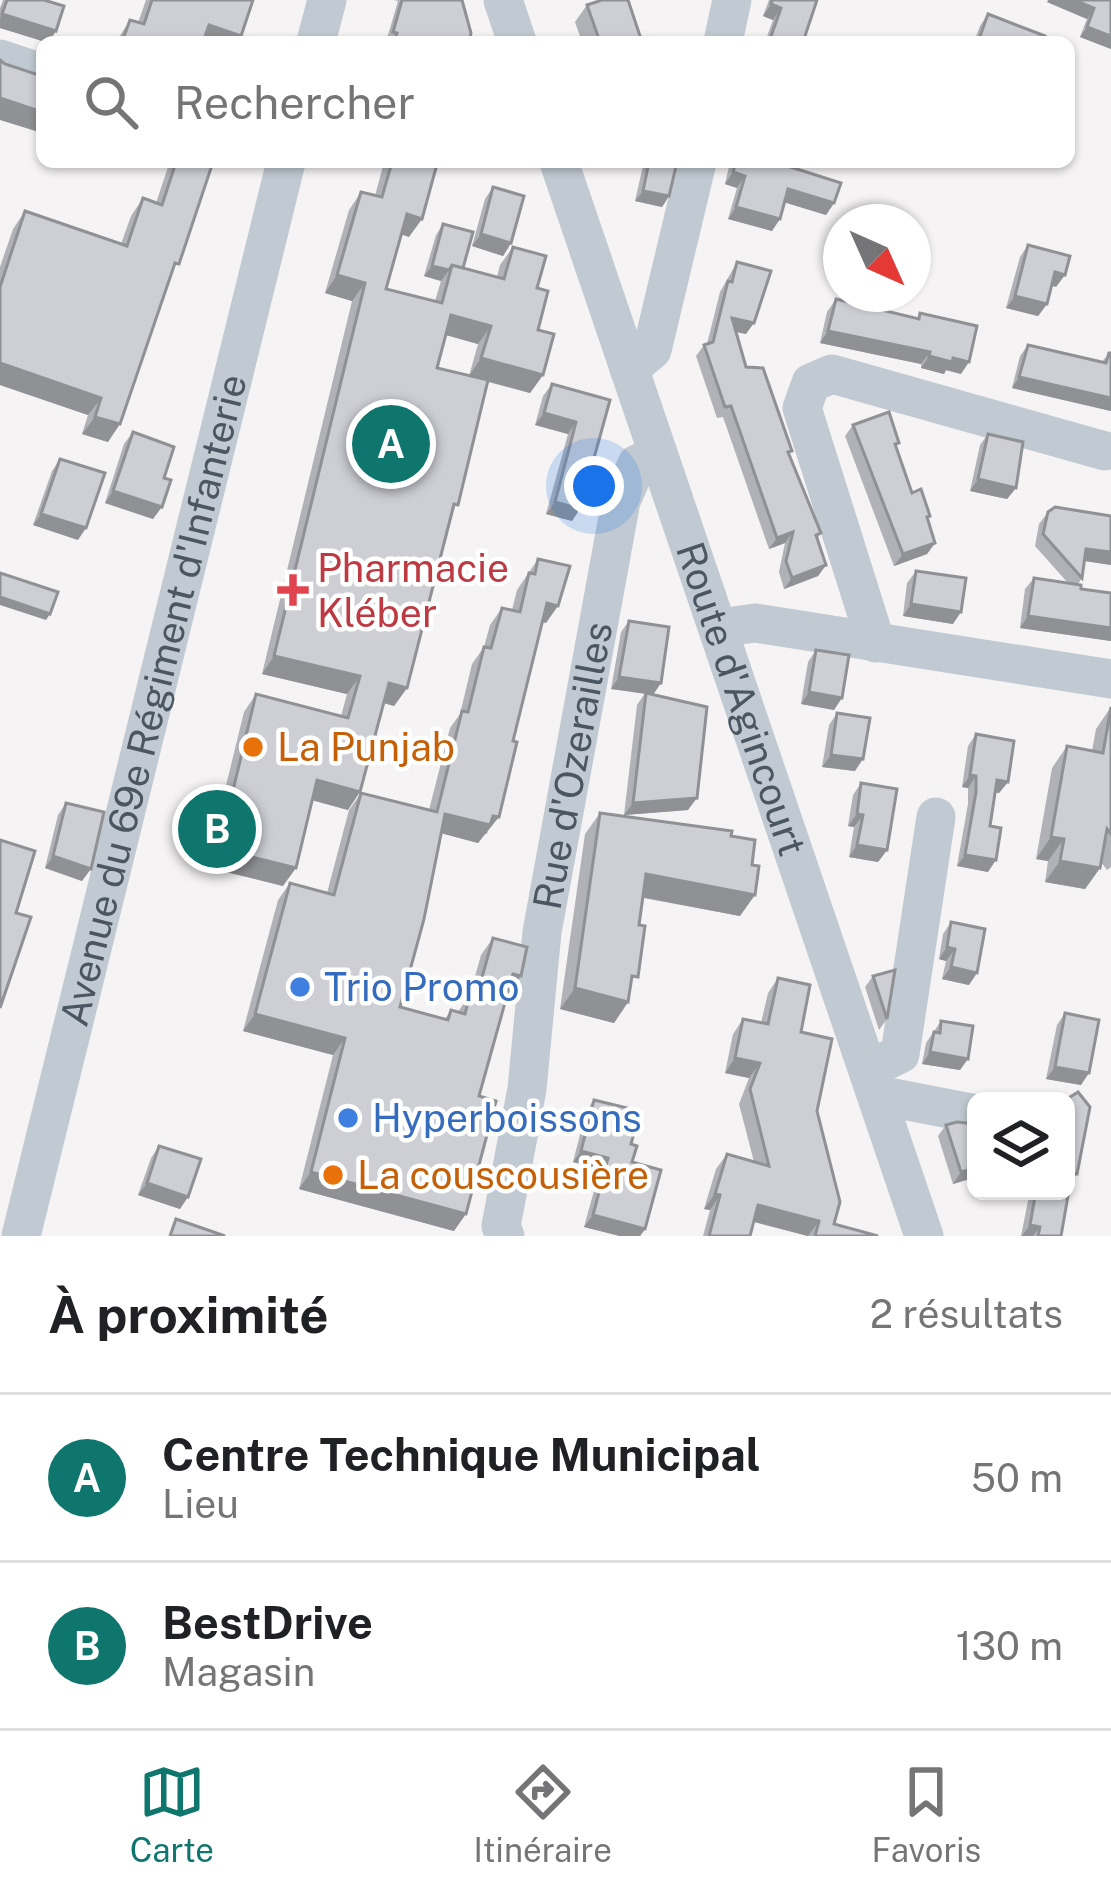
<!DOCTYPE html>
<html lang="fr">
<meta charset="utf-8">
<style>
:root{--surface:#fff;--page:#f2f2f2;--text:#202124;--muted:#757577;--line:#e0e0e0;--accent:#0f766e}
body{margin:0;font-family:"Public Sans",sans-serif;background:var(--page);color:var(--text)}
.controls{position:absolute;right:36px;bottom:36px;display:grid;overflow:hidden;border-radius:18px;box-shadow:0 3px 9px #0004}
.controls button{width:108px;height:108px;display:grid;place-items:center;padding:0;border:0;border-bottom:3px solid var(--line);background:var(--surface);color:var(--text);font:60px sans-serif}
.compass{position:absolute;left:823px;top:204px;width:108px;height:108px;border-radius:50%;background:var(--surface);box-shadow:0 3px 9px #0004;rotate:135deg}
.you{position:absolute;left:594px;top:486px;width:42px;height:42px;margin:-30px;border:9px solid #fff;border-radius:50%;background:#1a73e8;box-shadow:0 0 0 18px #1a73e833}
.badge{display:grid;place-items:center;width:78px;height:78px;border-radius:50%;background:var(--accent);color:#fff;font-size:39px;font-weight:700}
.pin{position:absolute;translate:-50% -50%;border:6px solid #fff;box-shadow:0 3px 12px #0006}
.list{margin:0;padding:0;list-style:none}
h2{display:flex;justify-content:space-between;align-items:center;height:156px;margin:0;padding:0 48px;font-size:51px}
h2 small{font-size:39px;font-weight:400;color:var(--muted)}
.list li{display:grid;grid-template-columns:78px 1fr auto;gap:36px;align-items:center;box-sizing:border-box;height:168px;padding:0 48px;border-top:3px solid var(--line)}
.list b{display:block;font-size:45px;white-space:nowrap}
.list p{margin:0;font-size:39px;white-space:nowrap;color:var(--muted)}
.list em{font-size:39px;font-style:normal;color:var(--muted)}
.icon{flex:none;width:66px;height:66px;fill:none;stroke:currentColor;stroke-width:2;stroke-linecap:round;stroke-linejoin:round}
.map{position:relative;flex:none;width:1111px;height:1236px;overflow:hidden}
.search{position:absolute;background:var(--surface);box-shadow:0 3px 9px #0004;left:36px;right:36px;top:36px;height:132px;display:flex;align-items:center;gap:30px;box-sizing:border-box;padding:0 42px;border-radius:18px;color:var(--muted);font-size:45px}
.sheet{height:492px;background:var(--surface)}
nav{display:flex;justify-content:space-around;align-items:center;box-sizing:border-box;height:168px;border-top:3px solid var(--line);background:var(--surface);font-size:33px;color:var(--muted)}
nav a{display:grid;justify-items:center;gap:6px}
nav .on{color:var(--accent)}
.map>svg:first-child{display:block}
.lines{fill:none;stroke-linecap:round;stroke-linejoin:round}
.minor{stroke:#c1cad2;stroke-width:39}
.wall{fill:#b0b2b7;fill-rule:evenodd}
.shaded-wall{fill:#909195}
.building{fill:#cdcfd5;stroke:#909195;stroke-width:3}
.health-dot{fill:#e0444e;stroke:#fff;stroke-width:4.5}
.food-dot{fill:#e8710a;stroke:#fff;stroke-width:4.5}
.shop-dot{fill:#3f7fe0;stroke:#fff;stroke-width:4.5}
.labels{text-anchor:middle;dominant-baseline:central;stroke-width:9;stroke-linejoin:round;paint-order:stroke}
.health-label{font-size:39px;fill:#be3a42;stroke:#fff;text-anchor:start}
.street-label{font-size:39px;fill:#4a5661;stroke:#fff}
.food-label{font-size:39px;fill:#c56008;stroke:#fff;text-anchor:start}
.shop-label{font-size:39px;fill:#366cbe;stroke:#fff;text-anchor:start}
</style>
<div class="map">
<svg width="1111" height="1236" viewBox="0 0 1111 1236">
<rect width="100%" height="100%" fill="#f5f3f3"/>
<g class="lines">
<g class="minor">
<path d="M503,0L517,42"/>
<path d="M316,42L327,0"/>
<path d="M723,42L732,0"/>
<path d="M0,59L42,73"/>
<path id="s1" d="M559,162L924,1236"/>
<path d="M629,369L652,350L697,162"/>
<path d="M719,628L755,623L1111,679"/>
<path d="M876,643L802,408L811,383L832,374L1105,451"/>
<path d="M869,1069L900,1054L936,817"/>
<path d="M880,1102L893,1098L976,1114"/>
<path id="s2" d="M21,1236L286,162"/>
<path id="s3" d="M505,1236L501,1226L527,1089L542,932L621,501L637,464L658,454"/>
</g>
</g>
<g class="wall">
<path d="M3,0H44L49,42L0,28V8Z"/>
<path d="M146,0H253L241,36L237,42H116L130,20L138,23Z"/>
<path d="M394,0H462L469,42H386L398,1Z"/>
<path d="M769,0H817L803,42H765L773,20L763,16Z"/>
<path d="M1048,0H1111V49L1080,37L1087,19L1047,2Z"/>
<path d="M587,5L642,42H582L575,22Z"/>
<path d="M988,14L1043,42H974L980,26Z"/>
<path d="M162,162H213L108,442L82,434L88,415L0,385V267L13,229L25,211L121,244L131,216L143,198L156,203L169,164Z"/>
<path d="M384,162H429L409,237L402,234L386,289L435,301L441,281L424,276L436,235L443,224L463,268L497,277L500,265L513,247L537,288L538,330L543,375L530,393L488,382L407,688L394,706L384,703L348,810L312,800L283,886L206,867L244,712L256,694L341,716L347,694L262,674L352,301L325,293L349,210L361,192L375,196ZM446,335L478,344L469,376L437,368Z"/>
<path d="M646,162H677L669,196L662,207L635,201L643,166Z"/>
<path d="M730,162H775L834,203L826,215L784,202L772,231L728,219L737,188L725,184Z"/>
<path d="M493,187L511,243L503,256L472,246L485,199Z"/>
<path d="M1028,245L1056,287L1051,285L1047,304L1038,316L1006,308L1020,257Z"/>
<path d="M737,262L746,334L736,332L746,367L789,455L821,533L817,539L826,565L818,576L784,589L779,572L785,543L769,549L723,417L717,418L696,356L704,345L707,344L720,292Z"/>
<path d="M836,299L916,319L920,313L961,374L946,370L944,374L921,368V364L820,343L827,312Z"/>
<path d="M1028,345L1102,362L1109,353H1111V411L1012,388L1020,356Z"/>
<path d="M552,384L610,400L572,521L546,514L568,434L535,425L543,396Z"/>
<path d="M853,425L896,447L912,493L928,520L935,543L927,554L894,566L845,436Z"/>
<path d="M133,432L164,478L153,519L105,503L124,444Z"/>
<path d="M988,434L1016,488L1007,499L970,491L980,445Z"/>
<path d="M60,459L78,540L33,525L52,471Z"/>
<path d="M1048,512L1111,516V565L1085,561L1082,578L1078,584L1081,589L1111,593V641L1020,628L1025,589L1034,578L1068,583L1035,546L1039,524Z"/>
<path d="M538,559L546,623L542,622L487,834H484L478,843L441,833L400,1007L445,1019L451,1010L458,1012L470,994L481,955L493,938L509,993H507L479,1096L454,1231L299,1189L333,1055L243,1031L278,900L290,883L327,893L349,810L361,793L429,810L450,728L460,714L472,664L484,647L490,625L502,608L512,610L517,590Z"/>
<path d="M916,571L953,624L903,616L907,583Z"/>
<path d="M629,621L653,694L688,810L624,815L637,705L645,693L611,689L621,632Z"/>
<path d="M816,650L834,710L801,704L808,662Z"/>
<path d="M1111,707V867L1107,870L1101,862L1100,868L1085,889L1045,882L1048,861L1036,859L1052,768L1067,746L1092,751L1096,729Z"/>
<path d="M837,713L855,771L822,767L829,725Z"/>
<path d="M976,734L1008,782L999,793H995L990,826L988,872L957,866L968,804V788L962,787L968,746Z"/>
<path d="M861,783L887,850L878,862L849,857L854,827L848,826L853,795Z"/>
<path d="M66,803L82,881L45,868L58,815Z"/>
<path d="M600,813L731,836L740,916L643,898L628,1002L614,1023L560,1009L585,834Z"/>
<path d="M951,922L969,985L942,979L946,961L939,959L943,934Z"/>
<path d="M873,976L887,1019L879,1030L865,987Z"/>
<path d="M778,978L801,1032L817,1111L834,1224L878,1236H808L754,1222L750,1236H703L710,1210L704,1209L716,1169L727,1154L754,1162L739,1104L749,1078L725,1073L733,1034L743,1019L761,1023L768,993Z"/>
<path d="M1065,1013L1081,1085L1046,1079L1057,1025Z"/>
<path d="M941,1021L960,1070L922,1064L926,1043Z"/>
<path d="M594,1100L631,1144L632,1162L645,1229L640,1236H620L584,1227L600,1169L573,1162L586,1111Z"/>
<path d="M1066,1101L1077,1174L1070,1183L1061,1236H1021L1030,1191H1066Z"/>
<path d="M946,1125L976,1177L953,1184L938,1136Z"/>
<path d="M159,1146L180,1209L138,1195L151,1158Z"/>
</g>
<g class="shaded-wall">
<path d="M1049,0H1074L1094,8L1087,19L1047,2Z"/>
<path d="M771,4L781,8L773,20L763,16Z"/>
<path d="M2,14L56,31L49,42H45L0,28V18Z"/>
<path d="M209,25L241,36L237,42H197Z"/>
<path d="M1087,27L1111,36V49L1080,37Z"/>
<path d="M0,98L42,112V133L0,120Z"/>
<path d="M733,172L745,176L737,188L725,184Z"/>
<path d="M788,189L834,203L826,215L780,201Z"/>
<path d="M643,191L669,196L662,207L635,201Z"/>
<path d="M736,207L780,219L772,231L728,219Z"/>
<path d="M407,214L422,219L409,237L394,232Z"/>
<path d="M481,234L511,243L503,256L472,246Z"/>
<path d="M432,266L449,270L441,281L424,276Z"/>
<path d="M1055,272L1065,275L1056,287L1046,284Z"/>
<path d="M337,275L365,283L352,301L325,293Z"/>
<path d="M1015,296L1047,304L1038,316L1006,308Z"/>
<path d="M451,315L491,326L478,344L439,333Z"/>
<path d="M732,318L754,323L746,334L724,329Z"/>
<path d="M828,331L930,352L921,364L820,343Z"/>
<path d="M929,356L953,358L969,362L961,374L946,370L944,374L921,368Z"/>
<path d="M481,358L543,375L530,393L469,376Z"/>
<path d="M0,363L101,398L88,415L0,385Z"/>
<path d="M1019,377L1111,398V411L1012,388Z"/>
<path d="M544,413L576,422L568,434L535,425Z"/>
<path d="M95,417L120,424L108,442L82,434Z"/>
<path d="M978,479L1016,488L1007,499L970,491Z"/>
<path d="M113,491L162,507L153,519L105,503Z"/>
<path d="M555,502L580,509L572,521L546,514Z"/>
<path d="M41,514L86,528L78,540L33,525Z"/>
<path d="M793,532L785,543L769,549L777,538Z"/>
<path d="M935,543L927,554L894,566L903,554Z"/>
<path d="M1086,549L1111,552V565L1078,560Z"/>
<path d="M826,565L818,576L784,589L792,578Z"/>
<path d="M0,597L50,614L46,620L0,605Z"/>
<path d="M547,603L558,606L546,623L535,620Z"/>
<path d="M911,604L961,612L953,624L903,616Z"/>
<path d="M1028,616L1111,628V641L1020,628Z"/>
<path d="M274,656L360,676L347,694L262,674Z"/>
<path d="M619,677L661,683L653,695L611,689Z"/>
<path d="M389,683L407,688L394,706L377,701Z"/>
<path d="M809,692L842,698L834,710L801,704Z"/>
<path d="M831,755L863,759L855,771L822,767Z"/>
<path d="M970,775L976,776L968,788L962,787Z"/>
<path d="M317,780L360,792L348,810L304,798Z"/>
<path d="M997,780L1008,782L999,793L989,791Z"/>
<path d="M697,798L688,810L624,815L633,803Z"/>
<path d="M445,814L493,816L499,817L478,843L433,831Z"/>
<path d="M857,814L863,815L854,827L848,826Z"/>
<path d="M1051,837L1064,839L1048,861L1036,859Z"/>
<path d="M857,845L887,850L878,862L849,857Z"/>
<path d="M219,849L296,868L283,886L206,867Z"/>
<path d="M965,855L996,860L988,872L957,866Z"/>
<path d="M53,856L91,869L82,881L45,868Z"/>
<path d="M1060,861L1100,868L1085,889L1045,882Z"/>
<path d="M646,874L755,895L740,916L631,895Z"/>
<path d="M947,947L955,949L946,961L939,959Z"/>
<path d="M951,967L977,973L969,985L942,979Z"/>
<path d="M513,974L521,976L509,993L501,991Z"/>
<path d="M575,988L628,1002L614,1023L560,1009Z"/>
<path d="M255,1014L345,1038L333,1055L243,1031Z"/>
<path d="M930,1052L968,1059L960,1070L922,1064Z"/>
<path d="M735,1058L760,1063L749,1078L725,1073Z"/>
<path d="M1055,1067L1089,1073L1081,1085L1046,1079Z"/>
<path d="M581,1151L608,1158L600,1169L573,1162Z"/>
<path d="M976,1168V1177L953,1184L961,1172Z"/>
<path d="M311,1172L466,1214L454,1231L299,1189Z"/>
<path d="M147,1183L188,1197L180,1209L138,1195Z"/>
<path d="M715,1194L720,1195L710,1210L704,1209Z"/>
<path d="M758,1205L819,1221L808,1236L747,1220Z"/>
<path d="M593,1215L645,1229L640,1236H620L584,1227Z"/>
<path d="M1030,1225L1040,1227L1033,1236H1022Z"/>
</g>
<g class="building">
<path d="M7,0H44L64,6L56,31L2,14Z"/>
<path d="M152,0H253L241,36L209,25L203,42H122L130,20L144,24Z"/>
<path d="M402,0H462L471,33L469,42H394L397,33L393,32Z"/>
<path d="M602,0H628L642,42H600L587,5Z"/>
<path d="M772,0H817L803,42H769L781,8L771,4Z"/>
<path d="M1074,0H1111V36L1087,27L1094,8Z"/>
<path d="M988,14L1045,36L1043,42H978Z"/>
<path d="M0,60L5,64L42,76V112L0,98Z"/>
<path d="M176,162H213L179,264L175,263L120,424L95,417L101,398L0,363V287L25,211L127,246L143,198L162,205Z"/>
<path d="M392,162H429L437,164L422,219L407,214L386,289L442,303L452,265L504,279L513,247L546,256L537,288L548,291L538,330L554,334L543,375L481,358L491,326L451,315L437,368L488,380L458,505L454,504L407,688L389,683L360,792L317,780L296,868L219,849L256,694L348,718L360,676L274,656L365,283L337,275L361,192L382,197Z"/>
<path d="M649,162H677L669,196L643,191Z"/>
<path d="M736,162H775L841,183L834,203L788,189L780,219L736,207L745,176L733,172Z"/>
<path d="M493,187L524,196L511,243L481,234Z"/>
<path d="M443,224L473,232L463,268L452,265L449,270L432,266Z"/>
<path d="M1028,245L1070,256L1065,275L1055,272L1047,304L1015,296Z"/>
<path d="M737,262L771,271L754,323L732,318L746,367L763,368L792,451L788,452L821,533L816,535L826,565L792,578L786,561L793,532L777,538L731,406L725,407L704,345L713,342L728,281L732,282Z"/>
<path d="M836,299L919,319L920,313L977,326L969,362L953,358L952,362L929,356L930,352L828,331Z"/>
<path d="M1028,345L1106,363L1109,353H1111V398L1019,377Z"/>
<path d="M552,384L610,400L580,509L555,502L576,422L544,413Z"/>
<path d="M889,412L899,443L895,444L912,493L921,489L930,516L927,517L935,543L903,554L853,425Z"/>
<path d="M133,432L174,447L164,478L171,480L162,507L113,491Z"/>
<path d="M988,434L1023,442L1016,488L978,479Z"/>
<path d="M60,459L105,473L86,528L41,514Z"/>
<path d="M1055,507L1111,516V552L1086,549L1082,578L1043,534L1048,512Z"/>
<path d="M538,559L570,566L558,606L547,603L513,741L517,742L499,817L493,816L490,825L445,814L424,919L400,1007L448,1020L451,1010L465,1014L470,994L477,995L493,938L527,947L521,976L513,974L479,1096L496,1101L466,1214L311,1172L345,1038L255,1014L290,883L334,895L361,793L437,812L462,711L468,712L484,647L491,648L502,608L520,612L529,573L535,574Z"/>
<path d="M916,571L966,578L961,612L911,604Z"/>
<path d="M0,573L58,592L50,614L0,597Z"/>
<path d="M1034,578L1081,585V589L1111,593V628L1028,616Z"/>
<path d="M629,621L669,627L661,683L619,677Z"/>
<path d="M816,650L849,655L842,698L809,692Z"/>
<path d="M646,693L707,707L697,798L633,803Z"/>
<path d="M1111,707V834L1107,829L1100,868L1060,861L1064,839L1051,837L1067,746L1103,753Z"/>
<path d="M837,713L870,718L863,759L831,755Z"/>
<path d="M976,734L1014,741L1008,782L997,780L990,826L1001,828L996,860L965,855L976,792V776L970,775Z"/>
<path d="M861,783L897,789L887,850L857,845L863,815L857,814Z"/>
<path d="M66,803L104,812L91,869L53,856Z"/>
<path d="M600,813L732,831L731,836L755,840L752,865L759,866L755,895L646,874L639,925L645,926L638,977L632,976L628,1002L575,988Z"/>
<path d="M0,840L35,851L16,913L31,917L0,1008Z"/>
<path d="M951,922L985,929L977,973L951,967L955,949L947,947Z"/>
<path d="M895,970L887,1019L873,976Z"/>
<path d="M778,978L810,985L801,1032L832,1039L817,1111L840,1202L834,1224L878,1236H815L819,1221L758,1205L750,1236H709L720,1195L715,1194L727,1154L769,1166L750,1089L760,1063L735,1058L743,1019L768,1024Z"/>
<path d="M1065,1013L1099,1020L1089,1073L1055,1067Z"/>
<path d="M941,1021L973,1026L968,1059L930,1052L934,1032L940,1033Z"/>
<path d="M1078,1092L1090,1107L1077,1174L1072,1173L1061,1236H1038L1040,1227L1030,1225L1036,1191H1066V1101H1064Z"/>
<path d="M594,1100L640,1111L631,1144L637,1146L632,1162L661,1170L645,1229L593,1215L608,1158L581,1151Z"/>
<path d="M957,1122L976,1124V1168L961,1172L946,1125Z"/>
<path d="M159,1146L201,1159L188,1197L147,1183Z"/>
<path d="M176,1219L225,1236H170Z"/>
</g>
<path class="health-dot" d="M287 572h12v12h12v12h-12v12h-12v-12h-12v-12h12z"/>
<g class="food-dot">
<circle cx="253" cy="747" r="12"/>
<circle cx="333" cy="1175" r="12"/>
</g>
<g class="shop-dot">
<circle cx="300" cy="987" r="12"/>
<circle cx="348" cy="1118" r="12"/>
</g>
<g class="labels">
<g class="health-label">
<text x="317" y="568">Pharmacie<tspan x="317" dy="45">Kléber</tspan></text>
</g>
<g class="street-label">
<text stroke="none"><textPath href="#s2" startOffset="552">Avenue du 69e Régiment d'Infanterie</textPath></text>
<text stroke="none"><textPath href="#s1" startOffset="567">Route d'Agincourt</textPath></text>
<text stroke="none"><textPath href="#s3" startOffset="477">Rue d'Ozerailles</textPath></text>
</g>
<g class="food-label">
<text x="277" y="747">La Punjab</text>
<text x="357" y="1175">La couscousière</text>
</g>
<g class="shop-label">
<text x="324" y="987">Trio Promo</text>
<text x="372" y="1118">Hyperboissons</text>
</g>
</g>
</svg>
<div class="controls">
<button><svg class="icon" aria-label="layers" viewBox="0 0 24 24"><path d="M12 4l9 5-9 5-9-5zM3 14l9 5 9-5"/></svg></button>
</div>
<svg class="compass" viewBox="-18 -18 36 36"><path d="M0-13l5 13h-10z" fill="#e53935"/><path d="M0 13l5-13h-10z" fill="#757577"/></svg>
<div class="you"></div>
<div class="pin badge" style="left:391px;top:444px">A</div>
<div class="pin badge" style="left:217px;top:829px">B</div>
<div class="search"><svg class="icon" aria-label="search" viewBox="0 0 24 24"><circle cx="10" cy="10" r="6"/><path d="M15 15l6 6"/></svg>Rechercher</div>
</div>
<section class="sheet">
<h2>À proximité<small>2 résultats</small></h2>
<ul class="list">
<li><span class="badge">A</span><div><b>Centre Technique Municipal</b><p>Lieu</p></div><em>50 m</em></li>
<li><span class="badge">B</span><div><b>BestDrive</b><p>Magasin</p></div><em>130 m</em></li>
</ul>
</section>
<nav>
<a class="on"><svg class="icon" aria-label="map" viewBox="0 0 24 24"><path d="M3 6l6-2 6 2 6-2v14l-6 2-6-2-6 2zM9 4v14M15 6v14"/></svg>Carte</a>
<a><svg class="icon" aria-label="directions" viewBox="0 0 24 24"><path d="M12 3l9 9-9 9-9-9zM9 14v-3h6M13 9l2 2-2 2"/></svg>Itinéraire</a>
<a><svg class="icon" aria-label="saved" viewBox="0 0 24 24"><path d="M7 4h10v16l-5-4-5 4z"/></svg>Favoris</a>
</nav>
